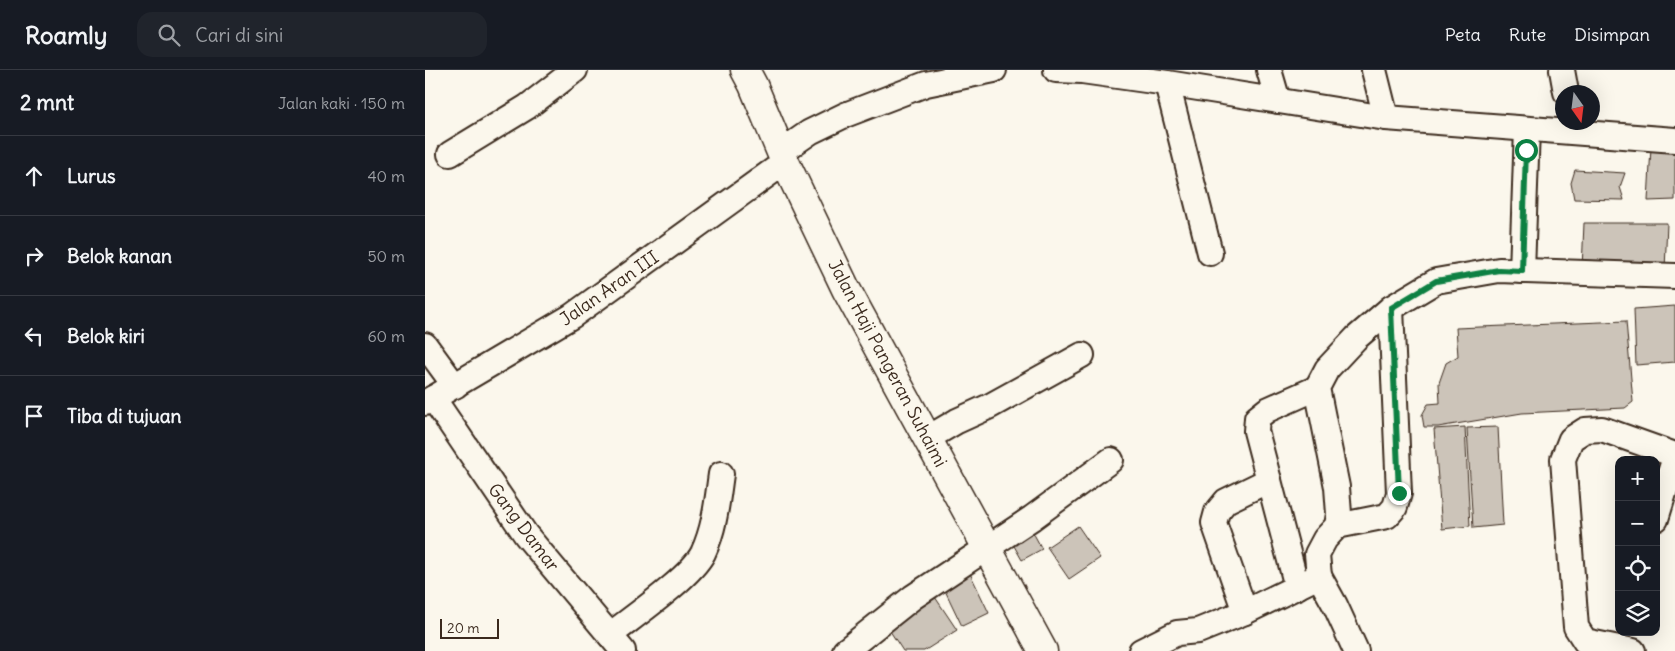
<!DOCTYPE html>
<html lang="id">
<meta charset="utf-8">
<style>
:root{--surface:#171b24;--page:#20242c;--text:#f1f3f6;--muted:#9ea1a6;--line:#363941}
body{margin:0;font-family:Delius,sans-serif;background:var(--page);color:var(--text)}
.controls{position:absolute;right:15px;bottom:15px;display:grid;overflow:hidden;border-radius:10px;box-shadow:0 5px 20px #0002}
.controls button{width:45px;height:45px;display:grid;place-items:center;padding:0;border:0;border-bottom:1px solid var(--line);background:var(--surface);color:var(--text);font:25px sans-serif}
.compass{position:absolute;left:1130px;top:15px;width:45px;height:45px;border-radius:50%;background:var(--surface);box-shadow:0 5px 20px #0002;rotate:166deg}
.scale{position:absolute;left:15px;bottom:12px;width:59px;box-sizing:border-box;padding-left:5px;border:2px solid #3b2a1e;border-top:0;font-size:14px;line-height:18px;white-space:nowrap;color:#3b2a1e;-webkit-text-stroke:4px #fbf7ec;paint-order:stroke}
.stop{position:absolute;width:15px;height:15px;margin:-11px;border:4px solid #0b8043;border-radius:50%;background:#fff}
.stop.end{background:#0b8043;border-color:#fff;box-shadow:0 1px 5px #0008}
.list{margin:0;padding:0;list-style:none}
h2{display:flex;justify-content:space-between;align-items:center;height:65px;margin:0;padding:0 20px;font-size:21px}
h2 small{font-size:16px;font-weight:400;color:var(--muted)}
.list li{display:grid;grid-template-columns:32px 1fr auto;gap:15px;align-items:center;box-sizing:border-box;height:80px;padding:0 20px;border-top:1px solid var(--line)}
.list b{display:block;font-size:19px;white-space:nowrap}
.list em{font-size:16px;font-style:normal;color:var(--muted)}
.icon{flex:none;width:28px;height:28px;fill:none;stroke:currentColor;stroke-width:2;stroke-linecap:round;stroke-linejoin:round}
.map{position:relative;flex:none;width:1250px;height:581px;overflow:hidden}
header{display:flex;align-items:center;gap:30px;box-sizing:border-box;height:70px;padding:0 25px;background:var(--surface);border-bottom:1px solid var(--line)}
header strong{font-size:24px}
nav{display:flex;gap:28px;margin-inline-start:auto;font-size:18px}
.search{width:350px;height:45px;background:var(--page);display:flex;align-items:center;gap:12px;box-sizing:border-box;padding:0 18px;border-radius:15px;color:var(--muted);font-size:19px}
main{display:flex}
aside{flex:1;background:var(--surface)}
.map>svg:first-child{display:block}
.building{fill:#ccc4b9;stroke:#3b2a1e}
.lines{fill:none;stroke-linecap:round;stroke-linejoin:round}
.minor-casing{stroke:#3b2a1e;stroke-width:28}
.major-casing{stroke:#3b2a1e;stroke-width:31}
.minor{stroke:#fbf7ec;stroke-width:24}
.major{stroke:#fbf7ec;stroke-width:28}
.route{stroke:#0b8043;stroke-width:6}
.labels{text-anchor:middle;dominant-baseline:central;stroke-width:5;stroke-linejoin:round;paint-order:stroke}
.street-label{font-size:18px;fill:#3b2a1e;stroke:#fbf7ec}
</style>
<header>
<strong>Roamly</strong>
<div class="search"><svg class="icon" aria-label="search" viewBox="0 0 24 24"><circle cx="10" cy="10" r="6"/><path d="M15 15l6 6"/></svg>Cari di sini</div>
<nav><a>Peta</a><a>Rute</a><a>Disimpan</a></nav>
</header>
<main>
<aside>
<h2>2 mnt<small>Jalan kaki · 150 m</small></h2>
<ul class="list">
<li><svg class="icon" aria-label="ahead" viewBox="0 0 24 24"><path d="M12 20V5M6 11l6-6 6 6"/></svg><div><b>Lurus</b></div><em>40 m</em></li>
<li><svg class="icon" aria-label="right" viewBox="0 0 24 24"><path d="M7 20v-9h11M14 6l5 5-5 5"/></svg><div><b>Belok kanan</b></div><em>50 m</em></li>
<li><svg class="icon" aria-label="left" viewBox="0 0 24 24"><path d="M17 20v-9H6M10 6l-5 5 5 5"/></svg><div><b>Belok kiri</b></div><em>60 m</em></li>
<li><svg class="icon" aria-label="arrive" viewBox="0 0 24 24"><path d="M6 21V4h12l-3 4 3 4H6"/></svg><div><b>Tiba di tujuan</b></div></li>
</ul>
</aside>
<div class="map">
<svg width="1250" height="581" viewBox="0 0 1250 581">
<rect width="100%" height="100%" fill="#fbf7ec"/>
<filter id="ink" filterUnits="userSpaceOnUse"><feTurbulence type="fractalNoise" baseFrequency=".02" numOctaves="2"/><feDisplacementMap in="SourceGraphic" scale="10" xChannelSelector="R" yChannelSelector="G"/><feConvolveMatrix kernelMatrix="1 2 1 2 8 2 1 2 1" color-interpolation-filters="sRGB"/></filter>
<g filter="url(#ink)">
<g class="building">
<path d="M1226,77H1250V130L1223,131Z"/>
<path d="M1150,100L1200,103L1195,117L1199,130L1149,129L1146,113Z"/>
<path d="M1159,153H1242L1240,200L1157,199Z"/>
<path d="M1250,236V292L1211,295L1209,239Z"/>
<path d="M1201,251L1208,332L1200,338L1097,343L1013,357H999L997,345L1003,334L1015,333L1014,313L1021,293L1033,286L1031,258Z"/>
<path d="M1040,357L1045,456L1017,459L1009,359Z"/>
<path d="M1073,357L1078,455L1048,458L1042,358Z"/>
<path d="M604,455L617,479L597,490L584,467Z"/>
<path d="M653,456L675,488L644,509L622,477Z"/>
<path d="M542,497L564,543L537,556L515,510Z"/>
<path d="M510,527L532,560L499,581H478L463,558Z"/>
</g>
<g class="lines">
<g class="minor-casing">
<g id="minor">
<path d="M631,0L657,1L742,13L961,48L1250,70"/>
<path d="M844,0L853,31"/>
<path d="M949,0L961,48"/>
<path d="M1137,0L1141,22"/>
<path d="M742,13L785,183"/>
<path d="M356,82L385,62L420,45L501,14L569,0"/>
<path d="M25,84L102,37L150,0"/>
<path d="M1097,201L1102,59"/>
<path d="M0,275L30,316"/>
<path d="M8,328L101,465L198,581"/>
<path d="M0,333L147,246L360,92"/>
<path d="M503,368L532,351L565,336L657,285"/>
<path d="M1231,449L1250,387"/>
<path d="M912,456L962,446L970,437L974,423L966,238"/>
<path d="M894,506L910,535L931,581"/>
<path d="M872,517L831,361L832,348L842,340L892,318"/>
<path d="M820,542L789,453L792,442L801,431L844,410"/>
<path d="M185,565C208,547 266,507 278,483C290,457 292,432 296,404"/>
<path d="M420,581L488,527L607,448L686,390"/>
<path d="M716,581L752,563L773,561L820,542L894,506L892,484L900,469L912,456L914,444L912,417L892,318L902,299L931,268L966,238L1011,211L1074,200L1250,206"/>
<path d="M1208,581L1160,571L1151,557L1138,389L1146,369L1160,360L1177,359L1250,385"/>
</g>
</g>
<g class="major-casing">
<path id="major" d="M320,0L328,15L360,92L421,219L618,581"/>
</g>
<use href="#minor" class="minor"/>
<use href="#major" class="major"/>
</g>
</g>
<g class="lines" filter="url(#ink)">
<path class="route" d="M974,423L966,238L1011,211L1074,200L1097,201L1101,80"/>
</g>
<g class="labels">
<g class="street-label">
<text transform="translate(184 218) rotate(-35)">Jalan Aran III</text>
<text transform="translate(463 293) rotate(62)">Jalan Haji Pangeran Suhaimi</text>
<text transform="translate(99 457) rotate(53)">Gang Damar</text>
</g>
</g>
</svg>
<div class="controls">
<button>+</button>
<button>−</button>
<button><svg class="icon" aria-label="locate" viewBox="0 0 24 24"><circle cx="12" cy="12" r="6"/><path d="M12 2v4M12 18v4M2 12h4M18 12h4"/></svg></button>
<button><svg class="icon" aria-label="layers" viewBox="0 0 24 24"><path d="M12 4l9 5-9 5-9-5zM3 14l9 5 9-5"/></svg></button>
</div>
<svg class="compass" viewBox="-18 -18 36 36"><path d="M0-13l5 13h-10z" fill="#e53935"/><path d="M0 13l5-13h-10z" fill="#9ea1a6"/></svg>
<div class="scale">20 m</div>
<div class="stop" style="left:1101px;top:80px"></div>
<div class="stop end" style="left:974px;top:423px"></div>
</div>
</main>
